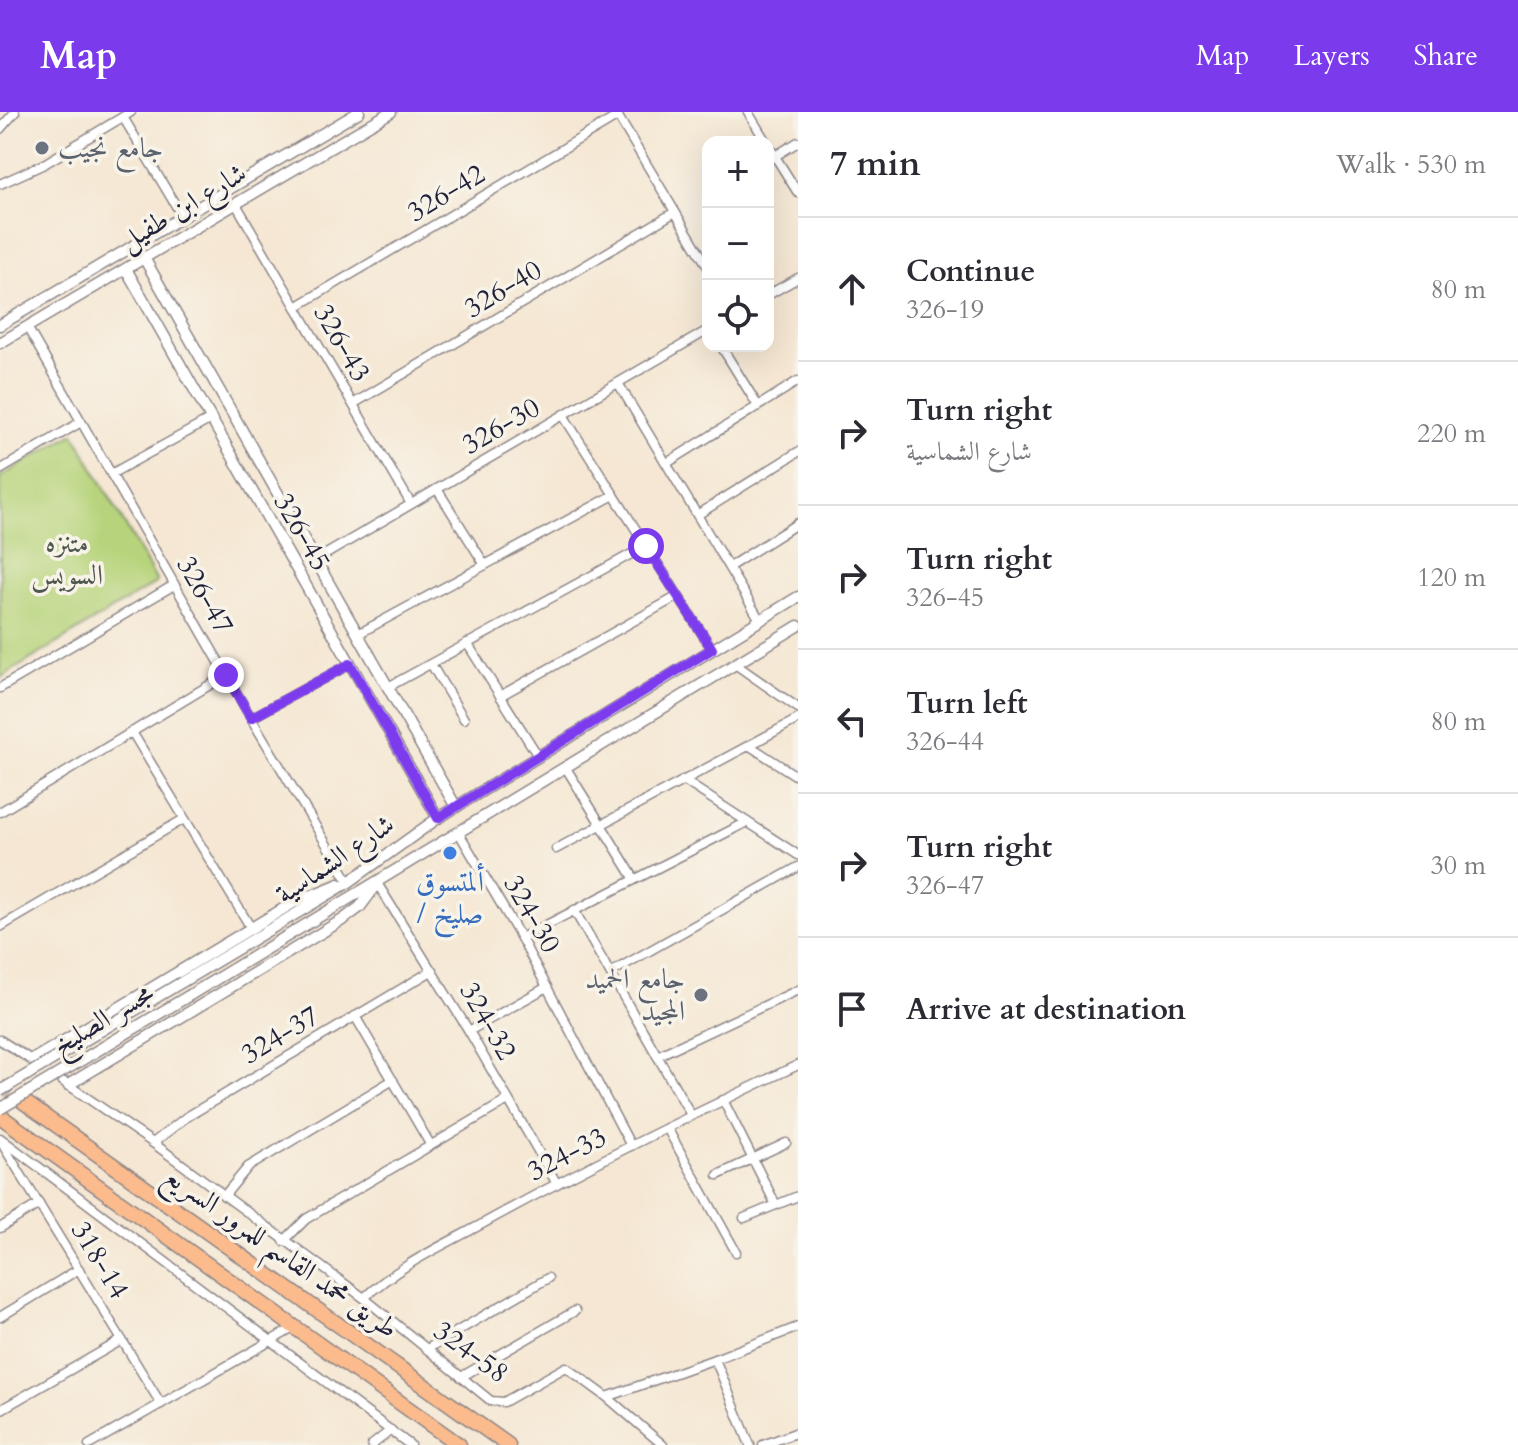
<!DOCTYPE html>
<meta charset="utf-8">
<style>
:root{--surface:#fff;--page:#f2f2f3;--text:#2b2b33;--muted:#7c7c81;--line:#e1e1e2;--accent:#7c3aed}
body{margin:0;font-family:Cardo,Amiri,serif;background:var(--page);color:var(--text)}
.controls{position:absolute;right:24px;top:24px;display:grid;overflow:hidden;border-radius:16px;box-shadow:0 8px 32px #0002}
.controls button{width:72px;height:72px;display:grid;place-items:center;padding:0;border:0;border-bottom:2px solid var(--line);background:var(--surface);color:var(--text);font:40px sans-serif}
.stop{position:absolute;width:24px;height:24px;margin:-18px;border:6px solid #7c3aed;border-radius:50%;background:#fff}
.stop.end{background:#7c3aed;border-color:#fff;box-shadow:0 2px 8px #0008}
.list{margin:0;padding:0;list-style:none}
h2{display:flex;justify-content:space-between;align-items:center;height:104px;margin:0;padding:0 32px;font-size:34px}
h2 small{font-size:26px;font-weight:400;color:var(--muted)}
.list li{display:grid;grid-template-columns:52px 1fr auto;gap:24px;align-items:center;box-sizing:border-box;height:144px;padding:0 32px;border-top:2px solid var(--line)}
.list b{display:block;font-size:30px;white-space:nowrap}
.list p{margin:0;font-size:26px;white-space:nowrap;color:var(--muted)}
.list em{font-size:26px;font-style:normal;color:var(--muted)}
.icon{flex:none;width:44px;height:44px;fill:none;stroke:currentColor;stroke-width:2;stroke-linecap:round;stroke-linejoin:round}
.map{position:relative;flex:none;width:798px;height:1333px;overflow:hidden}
header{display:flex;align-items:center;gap:48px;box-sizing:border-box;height:112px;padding:0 40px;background:var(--accent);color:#fff}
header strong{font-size:38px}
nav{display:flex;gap:44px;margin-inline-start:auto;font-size:28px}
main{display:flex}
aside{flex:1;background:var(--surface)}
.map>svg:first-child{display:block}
.green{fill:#b7d47b;stroke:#6c7b5b;stroke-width:2}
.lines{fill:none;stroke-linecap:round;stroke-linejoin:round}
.motorway-tunnel{stroke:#cbc0b5;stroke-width:14;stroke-dasharray:14 7;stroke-linecap:butt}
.minor-casing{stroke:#8c8487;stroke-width:11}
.tertiary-casing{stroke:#8c8487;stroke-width:13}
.motorway-casing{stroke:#8c8487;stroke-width:17}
.minor{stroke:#fff;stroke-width:8}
.tertiary{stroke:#fff;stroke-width:10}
.motorway{stroke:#fbbb8c;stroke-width:14}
.tertiary-bridge-casing{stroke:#8c8487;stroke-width:13;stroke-linecap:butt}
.tertiary-bridge{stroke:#fff;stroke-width:10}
.route{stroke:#7c3aed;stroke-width:10}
.worship-dot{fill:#6b7280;stroke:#f7f3e8;stroke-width:3}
.shop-dot{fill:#3f7fe0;stroke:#f7f3e8;stroke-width:3}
.labels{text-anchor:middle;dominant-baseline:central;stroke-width:7;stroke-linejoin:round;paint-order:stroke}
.worship-label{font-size:28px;fill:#5b616d;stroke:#f7f3e8;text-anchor:start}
.street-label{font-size:28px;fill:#22223b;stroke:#f7f3e8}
.park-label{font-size:28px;fill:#4f574e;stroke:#f7f3e8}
.shop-label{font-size:28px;fill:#366cbe;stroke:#f7f3e8}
</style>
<header>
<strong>Map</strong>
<nav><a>Map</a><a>Layers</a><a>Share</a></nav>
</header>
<main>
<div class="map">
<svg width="798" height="1333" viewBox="0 0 798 1333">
<rect width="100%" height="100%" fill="#f7f3e8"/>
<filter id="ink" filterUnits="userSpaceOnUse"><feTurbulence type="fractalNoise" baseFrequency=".0125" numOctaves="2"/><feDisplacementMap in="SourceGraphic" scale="16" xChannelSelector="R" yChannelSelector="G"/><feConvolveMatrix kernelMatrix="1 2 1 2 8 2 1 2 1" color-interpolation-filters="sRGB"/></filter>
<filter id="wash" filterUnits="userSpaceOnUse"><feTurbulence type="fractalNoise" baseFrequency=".006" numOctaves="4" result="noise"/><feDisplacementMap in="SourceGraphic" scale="32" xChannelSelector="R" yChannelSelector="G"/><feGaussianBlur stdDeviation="1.8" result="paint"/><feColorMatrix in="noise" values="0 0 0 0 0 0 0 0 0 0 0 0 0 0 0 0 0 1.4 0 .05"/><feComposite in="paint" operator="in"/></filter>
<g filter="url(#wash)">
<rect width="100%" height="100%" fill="#f5e7d3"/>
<path class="green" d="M74,321L157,470L0,566V365Z"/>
</g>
<g filter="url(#ink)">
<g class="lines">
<path class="motorway-tunnel" d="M0,973L24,990"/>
<g class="minor-casing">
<g id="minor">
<path d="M748,0L766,30"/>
<path d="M616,1L708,155"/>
<path d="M123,5L182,104"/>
<path d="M0,17L15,0"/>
<path d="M768,33L798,81"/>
<path d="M775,44L798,30"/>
<path d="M0,72L44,52L131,0"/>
<path d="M236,92L411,392"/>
<path d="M768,183L798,166"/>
<path d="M296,195L618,4"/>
<path d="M27,215L251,606L349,770"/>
<path d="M721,234L758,294"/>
<path d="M618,271L760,508"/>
<path d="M353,292L675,100"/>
<path d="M563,303L712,537"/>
<path d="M667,351L798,269"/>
<path d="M0,358L81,310"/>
<path d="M111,362L211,307"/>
<path d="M437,377L485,453"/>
<path d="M697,403L798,340"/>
<path d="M316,448L708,218"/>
<path d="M729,455L798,411"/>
<path d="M358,522L614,383"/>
<path d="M467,531L538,644"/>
<path d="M431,552L464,607"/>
<path d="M735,552L798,596"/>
<path d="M388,575L646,434"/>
<path d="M0,576L174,473"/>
<path d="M500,584L678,484"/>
<path d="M251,606L350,552"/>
<path d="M132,620L251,816"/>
<path d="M750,634L798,665"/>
<path d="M566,656L634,766"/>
<path d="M683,668L798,743"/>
<path d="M0,700L226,563"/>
<path d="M459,721L521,826L631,1034"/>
<path d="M556,737L798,607"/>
<path d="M377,771L469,919L557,1072"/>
<path d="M574,798L691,1003"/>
<path d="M0,815L184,707"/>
<path d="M521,826L747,710"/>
<path d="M610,861L798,755"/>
<path d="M355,904L430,1032"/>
<path d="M469,919L547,875"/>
<path d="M0,928L36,951"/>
<path d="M657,944L798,878"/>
<path d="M61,968L153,1031L364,1186L491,1289L504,1290L566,1255L607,1285L663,1333"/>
<path d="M723,988L776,1093"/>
<path d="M667,1016L736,1140"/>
<path d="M0,1026L410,1333"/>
<path d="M1,1030L161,1292"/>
<path d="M153,1031L185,1006L433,858"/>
<path d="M718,1063L786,1031"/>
<path d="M224,1084L248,1055L393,968"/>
<path d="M744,1106L798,1084"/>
<path d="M0,1116L39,1092"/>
<path d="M284,1129L306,1107L508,988"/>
<path d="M364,1186C401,1151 449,1131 493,1106C593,1051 695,1001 798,953"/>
<path d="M0,1205L79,1157"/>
<path d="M427,1237L548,1166"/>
<path d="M461,1265L575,1199"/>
<path d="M607,1285L715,1247"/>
<path d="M0,1298L122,1228"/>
<path d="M89,1333L295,1215"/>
<path d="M372,1333L391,1318"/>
<path d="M750,1333L715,1247L798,1215"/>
<path d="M763,1333L798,1320"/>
</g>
</g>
<g class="tertiary-casing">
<g id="tertiary">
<path d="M144,146L456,695"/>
<path d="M126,157L438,706"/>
<path d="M0,213L359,0"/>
<path d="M0,231L391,0"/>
<path d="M182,870L349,770L438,706L798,485"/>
<path d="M190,883L798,514"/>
<path d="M32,948L293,791L339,772"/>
<path d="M68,973L344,807L360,795L377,772"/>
</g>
</g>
<g class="motorway-casing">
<g id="motorway">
<path d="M24,990L508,1333"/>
<path d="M0,1004L459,1333"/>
</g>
</g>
<use href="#minor" class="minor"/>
<use href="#tertiary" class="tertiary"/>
<use href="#motorway" class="motorway"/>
<g class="tertiary-bridge-casing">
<g id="tertiary-bridge">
<path d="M0,979L182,870"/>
<path d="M0,997L190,883"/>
</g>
</g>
<use href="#tertiary-bridge" class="tertiary-bridge"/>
</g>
</g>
<g class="lines" filter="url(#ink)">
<path class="route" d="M226,563L251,606L350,552L438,706L712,537L646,434"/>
</g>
<g class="worship-dot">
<circle cx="42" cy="36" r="8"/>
<circle cx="701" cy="883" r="8"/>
</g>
<circle class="shop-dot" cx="450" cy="741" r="8"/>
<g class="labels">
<g class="worship-label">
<text x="58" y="36">جامع نجيب</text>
<text x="685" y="867" text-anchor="end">جامع الحميد<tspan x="685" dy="32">المجيد</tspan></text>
</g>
<g class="street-label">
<text transform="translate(446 81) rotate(-31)">326-42</text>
<text transform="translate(183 95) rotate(-31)">شارع ابن طفيل</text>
<text transform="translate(503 177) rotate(-31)">326-40</text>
<text transform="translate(342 231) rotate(60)">326-43</text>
<text transform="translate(501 314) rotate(-30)">326-30</text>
<text transform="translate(302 420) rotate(60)">326-45</text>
<text transform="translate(205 483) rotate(60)">326-47</text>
<text transform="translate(335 747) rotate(-34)">شارع الشماسية</text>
<text transform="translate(532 802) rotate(60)">324-30</text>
<text transform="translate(103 907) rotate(-31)">مجسر الصليخ</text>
<text transform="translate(488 909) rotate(60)">324-32</text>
<text transform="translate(280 923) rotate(-31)">324-37</text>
<text transform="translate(567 1042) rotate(-27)">324-33</text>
<text transform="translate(281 1140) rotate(35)">طريق محمد القاسم للمرور السريع</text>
<text transform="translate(100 1148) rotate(59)">318-14</text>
<text transform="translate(471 1240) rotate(36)">324-58</text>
</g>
<g class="park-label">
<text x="67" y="431">متنزه<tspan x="67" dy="32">السويس</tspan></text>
</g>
<g class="shop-label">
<text x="450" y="770">ألمتسوق<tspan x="450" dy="32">/ صليخ</tspan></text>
</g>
</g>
</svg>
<div class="controls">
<button>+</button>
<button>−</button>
<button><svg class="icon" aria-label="locate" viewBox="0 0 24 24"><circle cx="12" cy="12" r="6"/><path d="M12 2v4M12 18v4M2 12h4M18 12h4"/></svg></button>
</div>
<div class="stop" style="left:646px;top:434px"></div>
<div class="stop end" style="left:226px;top:563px"></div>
</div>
<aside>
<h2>7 min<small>Walk · 530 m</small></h2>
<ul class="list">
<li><svg class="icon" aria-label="ahead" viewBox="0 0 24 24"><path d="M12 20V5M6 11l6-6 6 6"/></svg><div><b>Continue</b><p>326-19</p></div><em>80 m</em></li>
<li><svg class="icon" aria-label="right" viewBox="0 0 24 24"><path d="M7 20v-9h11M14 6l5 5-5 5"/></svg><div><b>Turn right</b><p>شارع الشماسية</p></div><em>220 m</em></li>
<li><svg class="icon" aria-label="right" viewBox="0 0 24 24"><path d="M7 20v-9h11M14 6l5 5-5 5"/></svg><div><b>Turn right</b><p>326-45</p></div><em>120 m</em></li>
<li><svg class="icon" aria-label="left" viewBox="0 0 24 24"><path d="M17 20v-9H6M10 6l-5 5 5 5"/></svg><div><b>Turn left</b><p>326-44</p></div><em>80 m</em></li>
<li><svg class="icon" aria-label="right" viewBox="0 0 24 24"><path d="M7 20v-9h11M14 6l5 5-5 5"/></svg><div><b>Turn right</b><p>326-47</p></div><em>30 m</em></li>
<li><svg class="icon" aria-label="arrive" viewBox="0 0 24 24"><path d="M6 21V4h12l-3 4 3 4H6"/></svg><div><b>Arrive at destination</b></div></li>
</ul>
</aside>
</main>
